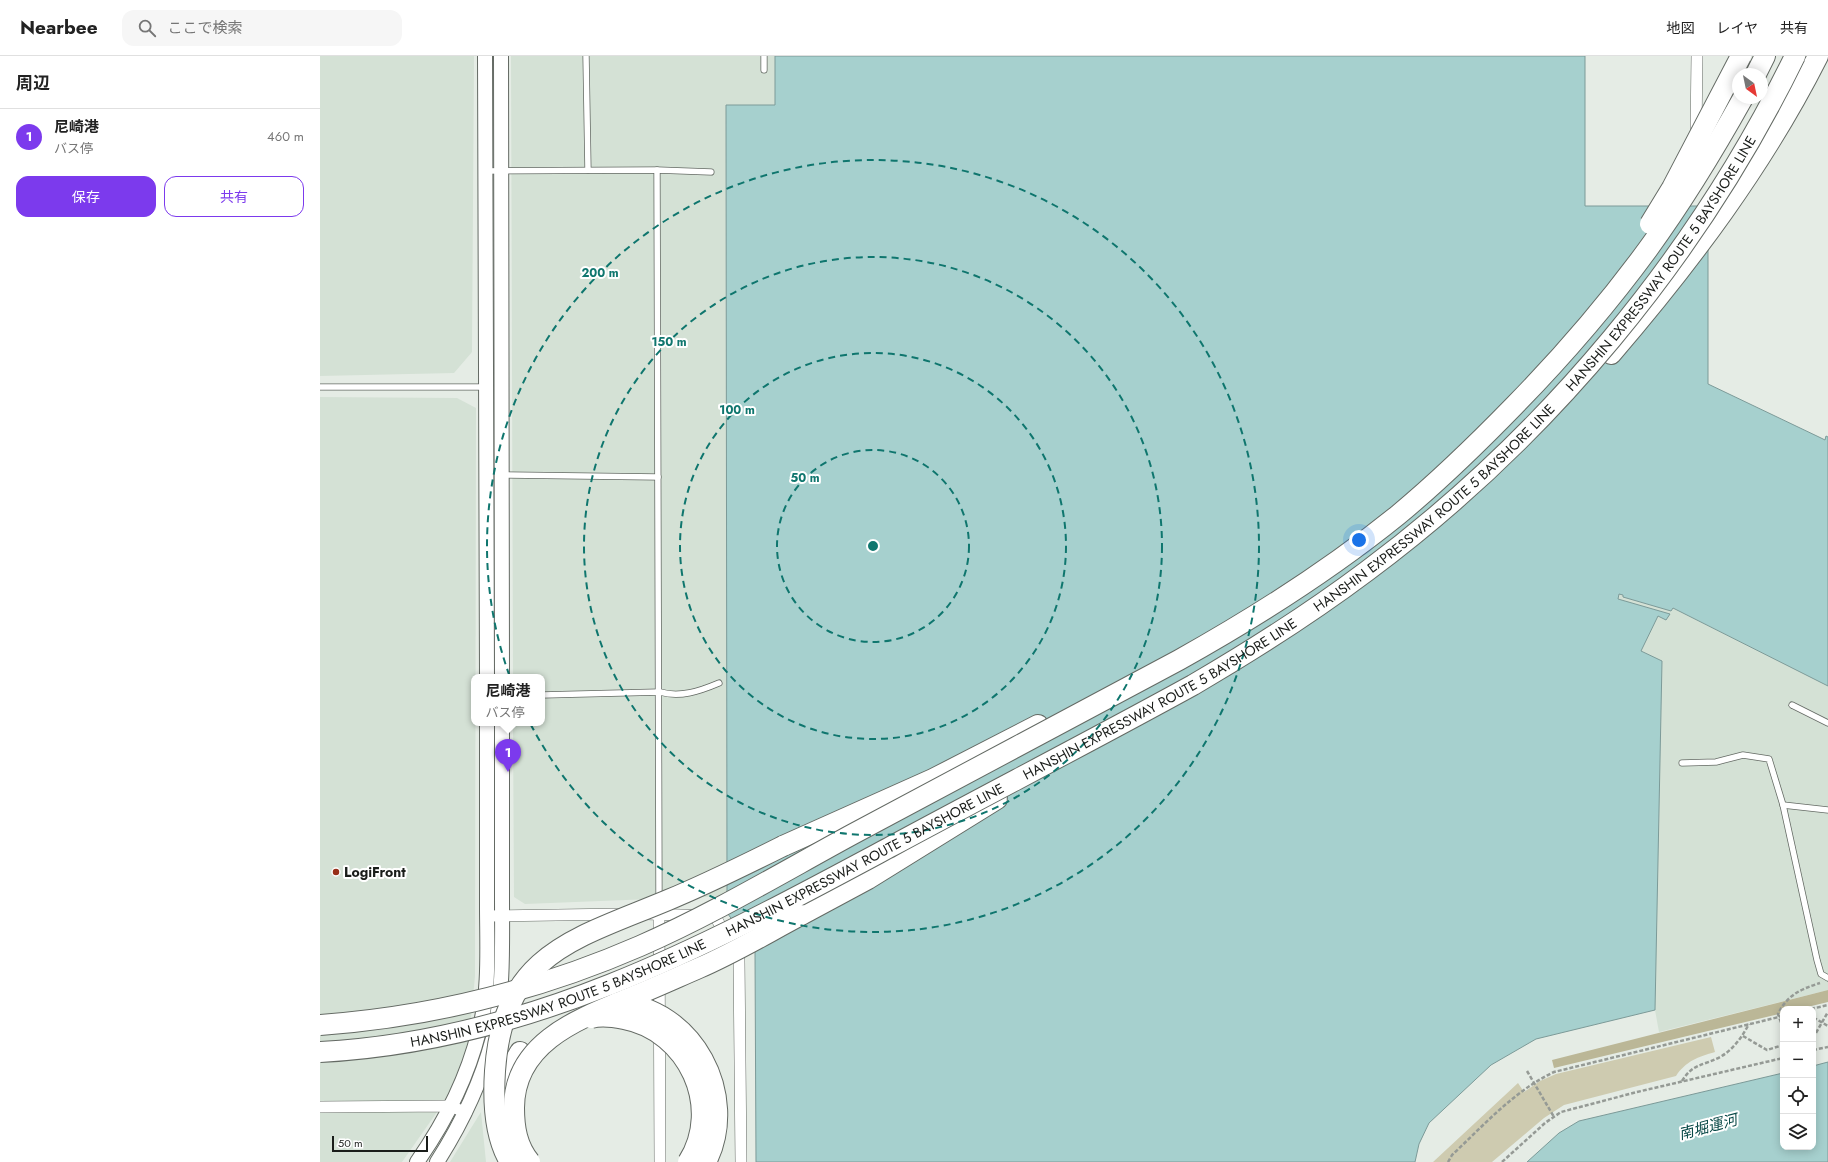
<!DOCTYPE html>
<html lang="ja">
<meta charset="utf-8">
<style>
:root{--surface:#fff;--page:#f6f6f6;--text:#222;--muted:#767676;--line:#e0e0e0;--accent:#7c3aed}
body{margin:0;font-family:Jost,"Noto Sans JP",sans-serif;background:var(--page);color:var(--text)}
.controls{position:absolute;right:12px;bottom:12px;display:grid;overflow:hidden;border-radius:8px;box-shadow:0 2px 10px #0003}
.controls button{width:36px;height:36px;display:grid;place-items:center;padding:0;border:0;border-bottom:1px solid var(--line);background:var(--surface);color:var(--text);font:20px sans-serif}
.compass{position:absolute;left:1412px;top:12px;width:36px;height:36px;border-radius:50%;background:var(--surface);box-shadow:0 2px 10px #0003;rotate:147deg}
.scale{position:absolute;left:12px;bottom:10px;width:96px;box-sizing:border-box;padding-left:4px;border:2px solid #1a1d1a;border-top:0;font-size:11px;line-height:14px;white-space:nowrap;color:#1a1d1a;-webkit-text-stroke:3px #fff;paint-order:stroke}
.you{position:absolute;left:1039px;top:484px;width:14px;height:14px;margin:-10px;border:3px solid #fff;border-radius:50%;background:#1a73e8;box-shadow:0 0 0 6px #1a73e833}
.badge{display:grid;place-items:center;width:26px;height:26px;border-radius:50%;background:var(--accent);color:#fff;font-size:13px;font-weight:700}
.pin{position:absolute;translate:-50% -33px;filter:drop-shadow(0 1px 2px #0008)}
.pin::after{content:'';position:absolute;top:21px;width:14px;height:12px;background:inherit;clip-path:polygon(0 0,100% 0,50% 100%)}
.popup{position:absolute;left:151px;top:618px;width:74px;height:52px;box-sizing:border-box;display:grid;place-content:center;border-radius:8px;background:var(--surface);filter:drop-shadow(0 1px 3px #0005);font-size:13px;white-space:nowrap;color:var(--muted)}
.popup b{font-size:15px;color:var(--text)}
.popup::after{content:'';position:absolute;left:50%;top:100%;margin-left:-8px;border:8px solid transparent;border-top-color:var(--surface)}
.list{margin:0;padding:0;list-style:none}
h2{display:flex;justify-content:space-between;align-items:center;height:52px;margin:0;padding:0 16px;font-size:17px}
h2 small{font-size:13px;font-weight:400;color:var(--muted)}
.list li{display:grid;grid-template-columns:26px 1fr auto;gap:12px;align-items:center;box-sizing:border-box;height:56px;padding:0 16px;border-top:1px solid var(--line)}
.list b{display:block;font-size:15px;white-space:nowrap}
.list p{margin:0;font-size:13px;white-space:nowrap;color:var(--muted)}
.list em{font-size:13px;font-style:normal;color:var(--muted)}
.actions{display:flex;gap:8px;padding:12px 16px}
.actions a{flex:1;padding:9px 0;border:1px solid var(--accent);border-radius:12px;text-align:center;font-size:14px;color:var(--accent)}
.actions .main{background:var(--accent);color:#fff}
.icon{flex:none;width:22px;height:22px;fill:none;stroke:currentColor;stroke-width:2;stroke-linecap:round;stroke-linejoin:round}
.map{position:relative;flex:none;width:1508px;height:1106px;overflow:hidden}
header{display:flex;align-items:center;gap:24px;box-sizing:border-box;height:56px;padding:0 20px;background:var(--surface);border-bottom:1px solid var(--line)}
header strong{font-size:19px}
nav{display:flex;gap:22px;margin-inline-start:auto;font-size:14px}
.search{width:280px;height:36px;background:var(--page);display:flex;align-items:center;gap:10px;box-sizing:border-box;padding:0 14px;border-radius:12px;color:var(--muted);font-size:15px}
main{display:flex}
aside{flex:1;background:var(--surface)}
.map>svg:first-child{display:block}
.built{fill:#d4e1d5}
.green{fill:#cecbb0}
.forest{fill:#bbb797}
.water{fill:#a6d0ce;stroke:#7c9a98}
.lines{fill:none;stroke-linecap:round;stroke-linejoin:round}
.service-casing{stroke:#646a64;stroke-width:7}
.minor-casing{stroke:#646a64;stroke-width:12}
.tertiary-casing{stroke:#646a64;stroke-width:16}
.motorway-casing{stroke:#646a64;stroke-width:22}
.path{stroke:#959a95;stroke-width:2.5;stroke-dasharray:4 2;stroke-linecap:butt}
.service{stroke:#fff;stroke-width:5.5}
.minor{stroke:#fff;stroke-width:11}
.tertiary{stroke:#fff;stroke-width:14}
.motorway{stroke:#fff;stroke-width:20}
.motorway-bridge-casing{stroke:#646a64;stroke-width:22;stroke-linecap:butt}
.motorway-bridge{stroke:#fff;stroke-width:20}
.ring{fill:none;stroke:#0f766e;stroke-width:2;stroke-dasharray:7 5}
.poi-dot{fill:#972e18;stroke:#fff;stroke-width:1.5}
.labels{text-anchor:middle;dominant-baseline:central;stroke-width:4;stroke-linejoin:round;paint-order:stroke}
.street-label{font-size:14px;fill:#1a1d1a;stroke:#fff}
.poi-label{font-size:14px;font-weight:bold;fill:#1a1d1a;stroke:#fff;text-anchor:start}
.water-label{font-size:15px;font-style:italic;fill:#094947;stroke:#fff}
.centre{fill:#0f766e;stroke:#fff;stroke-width:2}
.ring-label{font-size:12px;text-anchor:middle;font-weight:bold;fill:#0f766e;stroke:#fff;stroke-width:4;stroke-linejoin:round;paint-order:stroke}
</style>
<header>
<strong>Nearbee</strong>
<div class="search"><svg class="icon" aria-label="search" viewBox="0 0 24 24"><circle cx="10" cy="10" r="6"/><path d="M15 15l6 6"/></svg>ここで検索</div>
<nav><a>地図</a><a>レイヤ</a><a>共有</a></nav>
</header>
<main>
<aside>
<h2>周辺<small></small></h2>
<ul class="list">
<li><span class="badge">1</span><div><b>尼崎港</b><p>バス停</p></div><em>460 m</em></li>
</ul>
<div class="actions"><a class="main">保存</a><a>共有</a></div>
</aside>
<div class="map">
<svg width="1508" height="1106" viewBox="0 0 1508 1106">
<rect width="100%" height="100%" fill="#e5ece5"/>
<g class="built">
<path d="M0,0H154L152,296L134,317L0,320Z"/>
<path d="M191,0H455V49H406L407,840L205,848L194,841L193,667H222V621H193Z"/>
<path d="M0,341L137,342L156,352L155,920L148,993L131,1036L82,1106H0Z"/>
<path d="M1299,538L1304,539L1303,541L1351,555L1353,552L1508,630V934L1339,976L1335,954L1342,605L1321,595L1338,559L1350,558L1298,543Z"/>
<path d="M161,1056L166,1106H130Z"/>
</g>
<path class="green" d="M1391,981L1395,996C1378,1001 1366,1005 1356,1020L1244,1049L1224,1062L1172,1106H1113L1198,1027L1204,1036L1220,1025L1236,1018Z"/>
<path class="forest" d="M1508,934V946L1479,953H1463V957L1234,1012L1232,1004Z"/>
<g class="water">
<path d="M455,0H1265V150H1388V328L1501,382L1505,384L1506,380L1508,381V630L1353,552L1351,555L1303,541V539L1299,538L1298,543L1350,558L1346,564L1338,560L1321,595L1342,605L1335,954L1216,983L1171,1009L1109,1067L1099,1088L1095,1106H436L435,896L408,858L407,840L406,49H455Z"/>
<path d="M1508,1006V1106H1207L1239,1077L1259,1065L1463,1017V1091H1493V1010Z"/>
</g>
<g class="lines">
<g class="service-casing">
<g id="service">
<path d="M266,0L268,114"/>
<path d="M444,0V14"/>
<path d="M337,114L339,844"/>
<path d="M166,115L337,114L391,116"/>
<path d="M0,331H166"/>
<path d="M181,419L338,421"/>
<path d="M222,639L340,636C360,642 380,635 399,627"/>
<path d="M1472,649L1508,667"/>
<path d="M1362,707L1396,706L1423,699L1449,703L1463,749L1497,904L1501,918L1508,922"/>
<path d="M1463,749L1508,754"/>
</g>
</g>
<g class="minor-casing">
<g id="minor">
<path d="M1376,78L1377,0"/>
<path d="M339,857L340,1106"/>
<path d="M327,858L395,860L419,904L421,1106"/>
<path d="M167,860L302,858"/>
<path d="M0,1051L131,1050L146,1057"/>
</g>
</g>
<g class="tertiary-casing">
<g id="tertiary">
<path d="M165,0L167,621"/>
<path d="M181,0L182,621"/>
<path d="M97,1106C125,1066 147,1023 159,975C170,934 167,891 167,849C167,788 167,728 167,667"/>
<path d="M117,1106C142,1067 161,1027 173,982C184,936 182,887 182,840C182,782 182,725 182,667"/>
</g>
</g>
<g class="motorway-casing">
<g id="motorway">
<path d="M1436,18L1445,0"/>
<path d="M1291,298C1370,206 1443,109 1498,0"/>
<path d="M463,790L613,723L718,669"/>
<path d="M481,859L548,823L677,743"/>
<path d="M179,1050L186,1020L200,996"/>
</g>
</g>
<g class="path">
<path d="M1491,953L1508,949"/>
<path d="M1493,963H1496L1508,970"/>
<path d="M1463,972L1458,958C1467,939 1481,933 1500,927"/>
<path d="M1423,980L1447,994L1463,989"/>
<path d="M1493,982L1508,956"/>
<path d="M1493,994L1508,991"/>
<path d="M1207,1015L1234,1061"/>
<path d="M1362,1025C1373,1007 1383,1010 1400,1001C1413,994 1422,981 1429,968"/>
<path d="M1128,1106L1132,1099C1164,1069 1194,1035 1234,1016L1463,960"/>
<path d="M1182,1106L1225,1067L1241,1056L1317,1036L1463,1002"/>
</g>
<use href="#service" class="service"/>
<use href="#minor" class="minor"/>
<use href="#tertiary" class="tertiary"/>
<use href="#motorway" class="motorway"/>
<g class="motorway-bridge-casing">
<g id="motorway-bridge">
<path d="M1330,168L1352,132L1421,0"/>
<path d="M297,947C373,951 420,1040 386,1106"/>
<path d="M271,962C282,959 294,961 304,963C368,975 403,1051 368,1106"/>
<path d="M0,969C110,961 219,934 320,890C393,858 463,816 533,778C642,720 750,662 859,604C936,561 1010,514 1078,459C1119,425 1157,388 1194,350C1242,301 1287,249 1328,193C1363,145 1394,94 1423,42"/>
<path id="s1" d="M0,996C213,985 389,888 572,790C672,736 773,684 873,629C933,594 991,557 1047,515C1227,381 1377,201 1475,0"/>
<path d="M190,1106C174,1080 173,1045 175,1015C183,897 255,883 348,844C387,828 425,809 463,790"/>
<path d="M210,1106C197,1090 194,1072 194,1052C194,985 261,962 312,941C334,932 356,922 379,912C414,897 447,877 481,859"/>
</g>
</g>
<use href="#motorway-bridge" class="motorway-bridge"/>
</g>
<g class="ring">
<circle cx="553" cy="490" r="96"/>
<circle cx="553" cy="490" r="193"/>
<circle cx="553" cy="490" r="289"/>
<circle cx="553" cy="490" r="386"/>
</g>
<circle class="poi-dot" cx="16" cy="816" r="4"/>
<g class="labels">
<g class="street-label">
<text stroke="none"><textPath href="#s1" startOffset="1591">HANSHIN EXPRESSWAY ROUTE 5 BAYSHORE LINE</textPath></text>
<text stroke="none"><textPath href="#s1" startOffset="1255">HANSHIN EXPRESSWAY ROUTE 5 BAYSHORE LINE</textPath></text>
<text stroke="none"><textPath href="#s1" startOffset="919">HANSHIN EXPRESSWAY ROUTE 5 BAYSHORE LINE</textPath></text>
<text stroke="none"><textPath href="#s1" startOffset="583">HANSHIN EXPRESSWAY ROUTE 5 BAYSHORE LINE</textPath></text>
<text stroke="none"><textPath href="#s1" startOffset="247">HANSHIN EXPRESSWAY ROUTE 5 BAYSHORE LINE</textPath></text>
</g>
<g class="poi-label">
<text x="24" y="816">LogiFront</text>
</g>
<g class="water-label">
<text transform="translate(1388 1071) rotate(-15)">南堀運河</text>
</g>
</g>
<circle cx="553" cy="490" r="6" class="centre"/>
<g class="ring-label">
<text x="280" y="221">200 m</text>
<text x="349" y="290">150 m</text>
<text x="417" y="358">100 m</text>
<text x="485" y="426">50 m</text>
</g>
</svg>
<div class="controls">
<button>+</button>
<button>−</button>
<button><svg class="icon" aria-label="locate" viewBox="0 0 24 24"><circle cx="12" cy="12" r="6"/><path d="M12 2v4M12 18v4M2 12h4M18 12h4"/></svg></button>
<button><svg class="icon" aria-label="layers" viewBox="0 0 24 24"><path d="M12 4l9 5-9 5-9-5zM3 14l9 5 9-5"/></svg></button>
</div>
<svg class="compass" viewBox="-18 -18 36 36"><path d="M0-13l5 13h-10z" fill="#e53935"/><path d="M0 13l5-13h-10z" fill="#767676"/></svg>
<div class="scale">50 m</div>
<div class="you"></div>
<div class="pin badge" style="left:188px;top:716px">1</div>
<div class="popup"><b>尼崎港</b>バス停</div>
</div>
</main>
